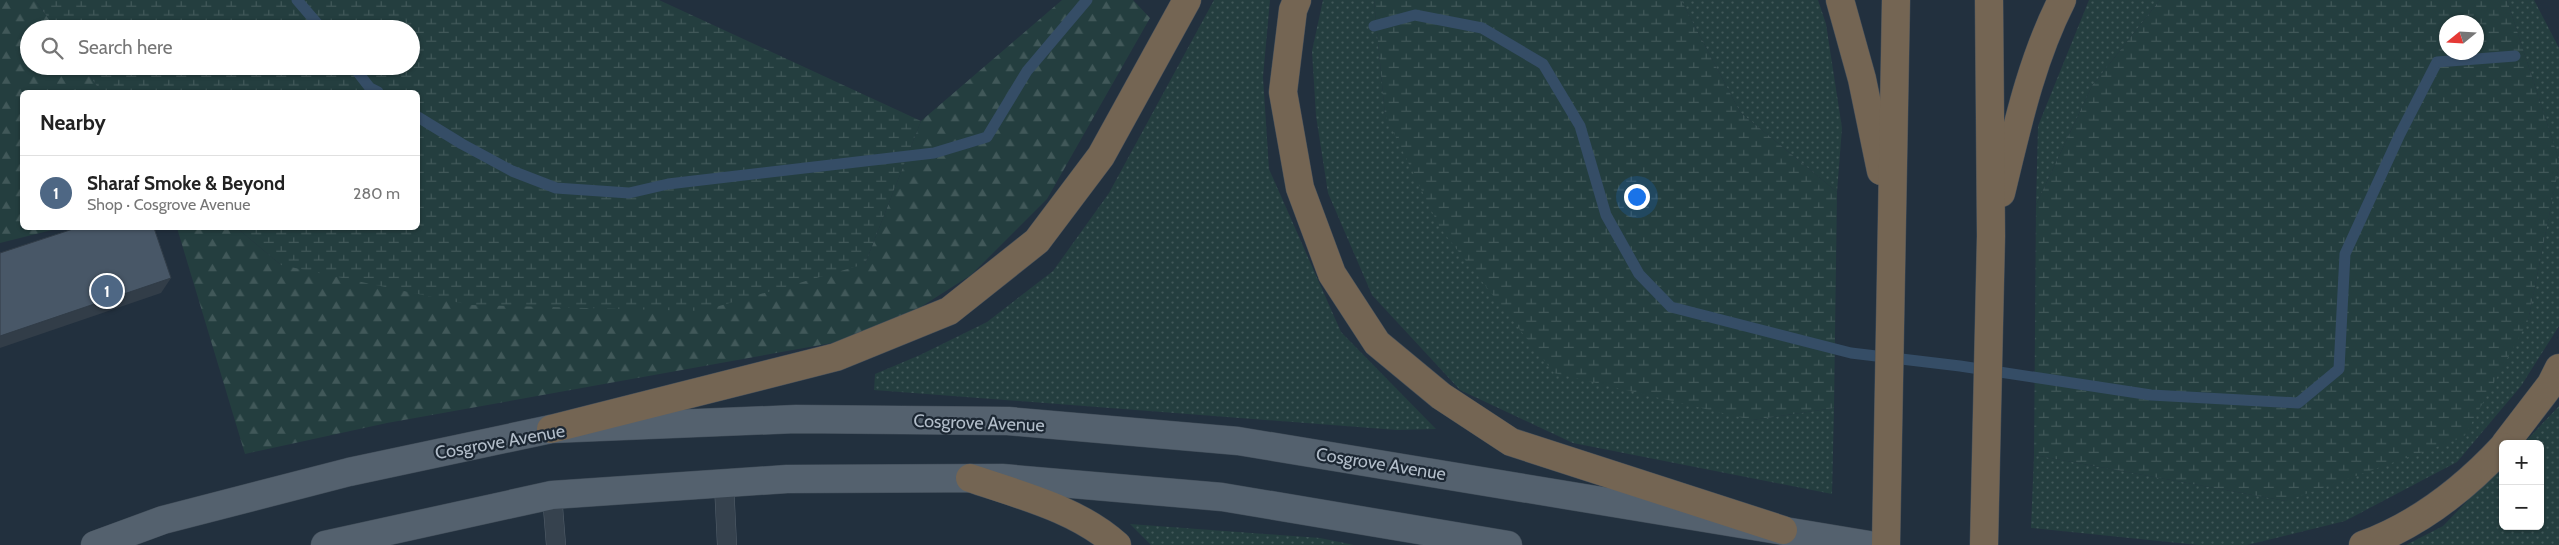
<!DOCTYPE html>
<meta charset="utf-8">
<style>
:root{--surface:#fff;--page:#f6f6f6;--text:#222;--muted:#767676;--line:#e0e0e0;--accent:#4e6784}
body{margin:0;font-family:Cabin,sans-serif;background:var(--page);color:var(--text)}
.controls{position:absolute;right:15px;bottom:15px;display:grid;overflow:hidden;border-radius:8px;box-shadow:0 1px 4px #0004}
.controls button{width:45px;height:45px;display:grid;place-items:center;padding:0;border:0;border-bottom:1px solid var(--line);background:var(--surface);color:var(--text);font:25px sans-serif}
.compass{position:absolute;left:2439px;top:15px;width:45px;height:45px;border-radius:50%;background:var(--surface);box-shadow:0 1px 4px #0004;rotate:252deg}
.you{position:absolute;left:1636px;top:196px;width:18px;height:18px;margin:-12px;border:4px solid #fff;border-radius:50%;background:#1a73e8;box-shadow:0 0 0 8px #1a73e833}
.badge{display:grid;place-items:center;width:32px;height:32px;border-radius:50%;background:var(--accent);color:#fff;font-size:16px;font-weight:700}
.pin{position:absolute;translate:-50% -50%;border:2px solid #fff;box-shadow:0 1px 5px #0006}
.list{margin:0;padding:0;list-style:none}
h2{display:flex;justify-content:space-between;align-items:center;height:65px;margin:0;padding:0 20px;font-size:21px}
h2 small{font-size:16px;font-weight:400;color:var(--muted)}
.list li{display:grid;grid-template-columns:32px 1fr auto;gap:15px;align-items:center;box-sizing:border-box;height:75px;padding:0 20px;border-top:1px solid var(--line)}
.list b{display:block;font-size:19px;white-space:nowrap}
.list p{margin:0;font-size:16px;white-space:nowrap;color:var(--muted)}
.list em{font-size:16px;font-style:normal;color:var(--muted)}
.icon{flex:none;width:28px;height:28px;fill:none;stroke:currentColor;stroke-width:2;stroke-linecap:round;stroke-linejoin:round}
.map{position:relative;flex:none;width:2559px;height:545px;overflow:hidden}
.search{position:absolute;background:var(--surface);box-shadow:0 1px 4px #0004;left:20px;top:20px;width:400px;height:55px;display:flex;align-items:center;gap:12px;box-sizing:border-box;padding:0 18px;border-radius:28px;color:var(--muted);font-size:19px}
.panel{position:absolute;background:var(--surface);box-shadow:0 1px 4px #0004;left:20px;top:90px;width:400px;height:140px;border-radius:8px}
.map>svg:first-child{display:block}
.grass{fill:url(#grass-dots)}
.forest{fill:url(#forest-firs)}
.wetland{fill:url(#wetland-marsh);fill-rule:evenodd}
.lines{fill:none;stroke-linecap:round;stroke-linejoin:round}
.stream{stroke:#354d66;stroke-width:11}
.lane-casing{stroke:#54606c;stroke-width:20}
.primary-casing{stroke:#3f4b57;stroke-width:29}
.highway-casing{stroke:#424d59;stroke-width:29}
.lane{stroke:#36424e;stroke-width:19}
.primary{stroke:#54616e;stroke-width:28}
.highway{stroke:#746553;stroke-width:28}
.shaded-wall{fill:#323d48}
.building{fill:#485767;stroke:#323d48}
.labels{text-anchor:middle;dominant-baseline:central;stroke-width:4.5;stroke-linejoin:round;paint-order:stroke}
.street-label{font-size:18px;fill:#b2bdc9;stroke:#1c2733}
</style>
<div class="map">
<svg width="2559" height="545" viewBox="0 0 2559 545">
<defs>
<pattern id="grass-dots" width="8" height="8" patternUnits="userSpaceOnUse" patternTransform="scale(1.25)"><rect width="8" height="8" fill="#243e3f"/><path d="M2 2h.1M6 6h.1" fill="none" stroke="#415859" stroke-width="1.8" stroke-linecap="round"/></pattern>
<pattern id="forest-firs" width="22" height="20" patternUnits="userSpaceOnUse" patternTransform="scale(1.25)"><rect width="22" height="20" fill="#243e3f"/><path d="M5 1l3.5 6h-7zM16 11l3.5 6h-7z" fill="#415859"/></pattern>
<pattern id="wetland-marsh" width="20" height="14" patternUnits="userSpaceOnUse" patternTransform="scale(1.25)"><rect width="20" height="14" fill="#243e3f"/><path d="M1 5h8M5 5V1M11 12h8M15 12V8" fill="none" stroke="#415859"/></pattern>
</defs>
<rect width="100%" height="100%" fill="#22303e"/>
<g class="grass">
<path d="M1214,0H1270L1263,77L1269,169L1341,332L1436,429L1397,430L874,390L875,374L920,355L987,322L1053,271L1109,193Z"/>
<path d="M1323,0H1374L1385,115L1752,420L1834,408L1832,494L1573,443L1460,390L1372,295L1328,193L1316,116L1312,51Z"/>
<path d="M1681,0H1818L1826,24L1842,128L1837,192L1740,112Z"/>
<path d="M2089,0H2160L2092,86L2036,205L2038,126Z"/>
<path d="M2507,0H2534L2559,48V160Z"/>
<path d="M2559,166V326L2521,386L2457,462L2345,521L2247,545H2198L2031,528L2034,455L2286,501L2528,321Z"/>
<path d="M2559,406V545H2406L2443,526L2503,464V526H2540V444H2523Z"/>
<path d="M1130,524L1320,538L1354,545H1151Z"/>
</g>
<g class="forest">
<path d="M0,0H35L56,29H29V66H83L101,92H22V228H60L0,243Z"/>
<path d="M1062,0H1133L1150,18L1047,199L971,275L902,319L832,343L387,423L245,454L177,228H237L281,265L865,264L921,121Z"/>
</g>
<g class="wetland">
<path d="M35,0H659L921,121L865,264L702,311L470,305L281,265L237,228H418V92H101L83,66H411V29H56Z"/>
<path d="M1374,0H1681L1740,112L1837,192L1834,408L1752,420L1554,373L1440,228L1385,115Z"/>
<path d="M2160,0H2507L2559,160V166L2528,321L2464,437L2286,501L2034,455L2036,205L2092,86ZM2476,22V52H2446V22Z"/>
</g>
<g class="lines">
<g class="stream">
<path d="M297,0L322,29"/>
<path d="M1374,26L1415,15L1482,28L1543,64L1580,126L1606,215L1639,274L1671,307L1851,353L1960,366L2151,395L2298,403L2339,369L2345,254L2400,134L2437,62L2515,56"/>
<path d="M353,66L370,88L378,92"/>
<path d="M418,117L462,144L512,171L556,188L629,193L668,184L934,153L987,137L1027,71L1087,0"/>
</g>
<g class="lane-casing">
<g id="lane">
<path d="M724,484L727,545"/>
<path d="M552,495L556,545"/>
</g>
</g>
<g class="primary-casing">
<g id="primary">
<path d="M95,545L163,520L349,472L551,429L796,419L1008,421L1238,441L1869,545"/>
<path d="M325,545L552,495L787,479L1002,478L1222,497L1508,545"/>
</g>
</g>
<g class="highway-casing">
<g id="highway">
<path d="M1297,0L1293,10L1283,92L1300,188L1332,274L1377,343L1441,396L1511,442L1783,530"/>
<path d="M1840,0L1862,79L1881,171"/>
<path d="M2001,193C2017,127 2031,61 2062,0"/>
<path d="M551,429L836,357L949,311L1037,241L1101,156L1187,0"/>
<path d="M2505,444L2551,384L2559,368"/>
<path d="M970,478C1020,495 1077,509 1117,545"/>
<path d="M1886,545L1896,0"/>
<path d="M1984,545L1991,236L1989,0"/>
<path d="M2363,545C2418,525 2463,490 2503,447"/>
</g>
</g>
<use href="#lane" class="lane"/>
<use href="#primary" class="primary"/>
<use href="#highway" class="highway"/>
</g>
<path class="shaded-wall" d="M171,278L161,293L0,348V336Z"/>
<path class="building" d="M76,228H154L171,278L0,336V253Z"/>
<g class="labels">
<g class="street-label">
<text transform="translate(979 423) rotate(2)">Cosgrove Avenue</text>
<text transform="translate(500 442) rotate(-10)">Cosgrove Avenue</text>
<text transform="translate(1381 464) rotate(9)">Cosgrove Avenue</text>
</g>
</g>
</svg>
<div class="controls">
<button>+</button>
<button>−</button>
</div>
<svg class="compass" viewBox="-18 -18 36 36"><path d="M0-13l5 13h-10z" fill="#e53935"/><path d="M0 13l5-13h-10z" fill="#767676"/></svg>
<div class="you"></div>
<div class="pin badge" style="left:107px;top:291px">1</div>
<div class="search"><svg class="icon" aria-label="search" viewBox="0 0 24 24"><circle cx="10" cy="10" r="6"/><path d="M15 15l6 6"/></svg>Search here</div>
<section class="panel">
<h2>Nearby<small></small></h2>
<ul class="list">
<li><span class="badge">1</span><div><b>Sharaf Smoke &amp; Beyond</b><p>Shop · Cosgrove Avenue</p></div><em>280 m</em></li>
</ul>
</section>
</div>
